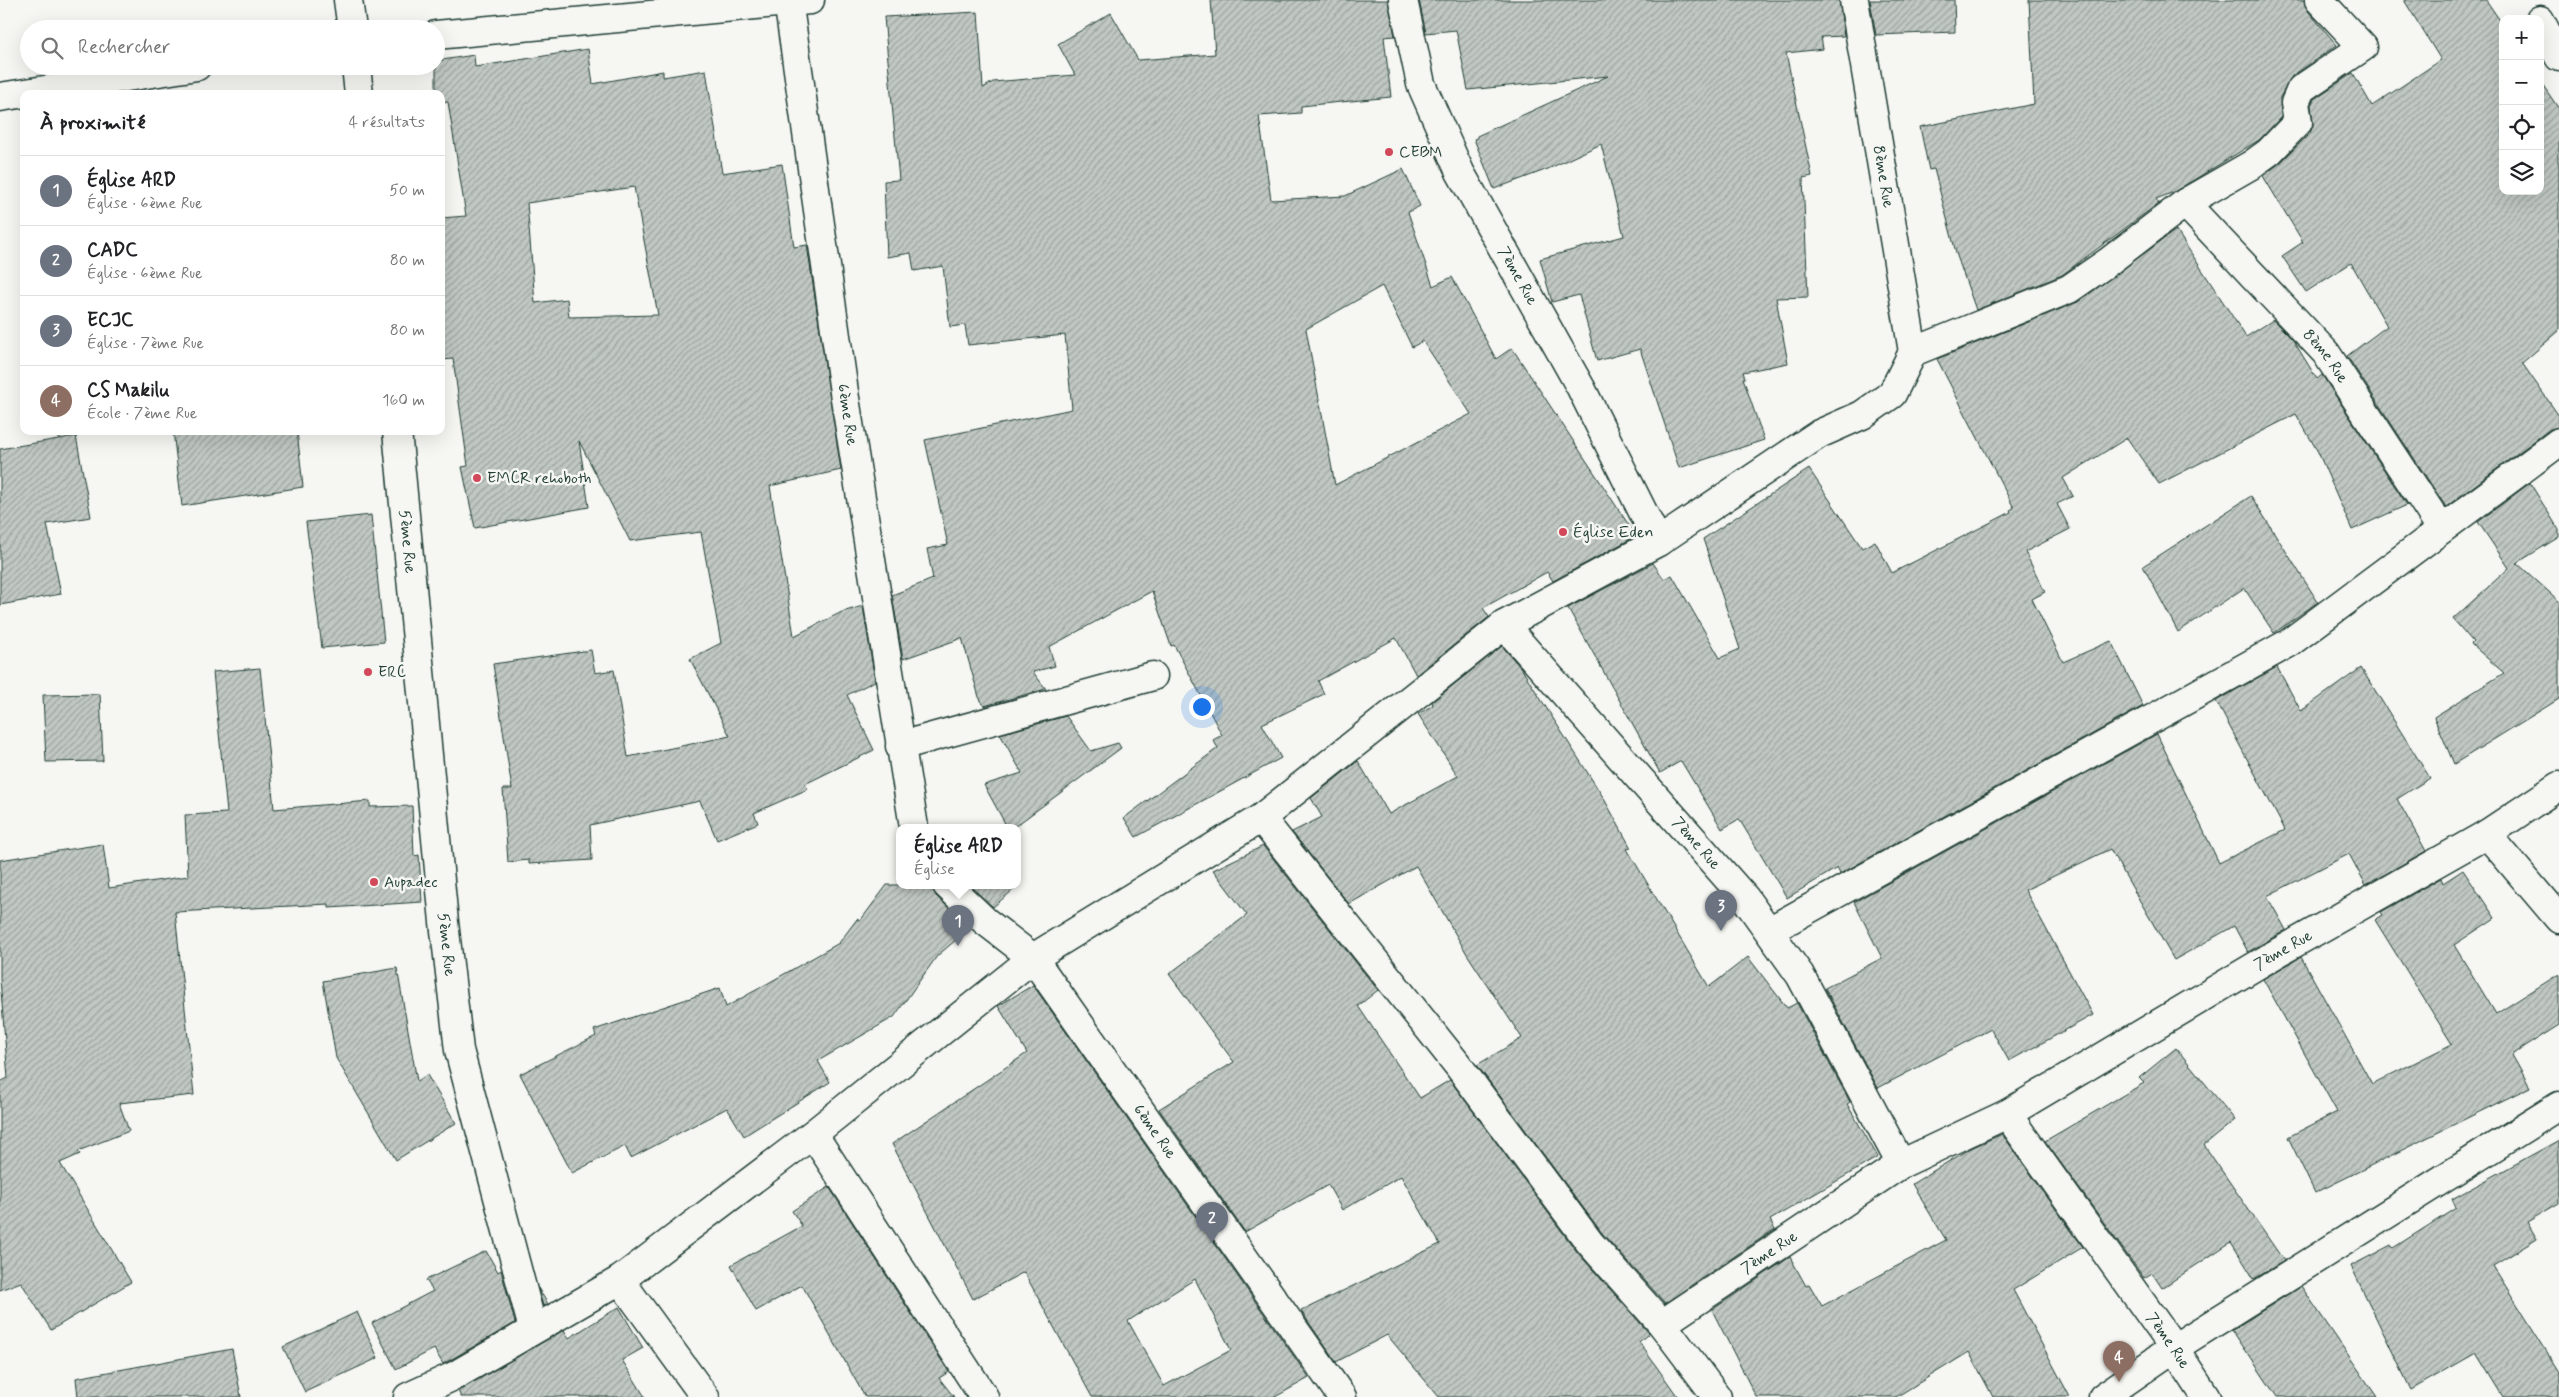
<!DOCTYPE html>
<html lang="fr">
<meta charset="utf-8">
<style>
:root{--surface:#fff;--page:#f2f2f2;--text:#202124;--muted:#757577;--line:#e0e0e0;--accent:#2563eb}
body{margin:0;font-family:Mynerve,sans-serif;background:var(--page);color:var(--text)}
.controls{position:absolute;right:15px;top:15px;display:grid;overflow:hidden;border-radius:10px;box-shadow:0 5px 20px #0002}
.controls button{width:45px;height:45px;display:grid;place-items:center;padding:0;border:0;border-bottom:1px solid var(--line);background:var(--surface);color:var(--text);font:25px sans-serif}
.you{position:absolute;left:1201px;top:706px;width:18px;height:18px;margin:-12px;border:4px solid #fff;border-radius:50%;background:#1a73e8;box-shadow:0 0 0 8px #1a73e833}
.badge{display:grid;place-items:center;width:32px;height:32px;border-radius:50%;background:var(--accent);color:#fff;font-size:16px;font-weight:700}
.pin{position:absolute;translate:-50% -41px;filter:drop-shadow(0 1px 2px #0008)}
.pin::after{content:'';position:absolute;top:26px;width:18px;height:15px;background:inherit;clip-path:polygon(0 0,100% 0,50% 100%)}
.popup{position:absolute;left:896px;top:824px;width:125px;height:65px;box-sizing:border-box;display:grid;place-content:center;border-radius:10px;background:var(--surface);filter:drop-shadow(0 1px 4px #0005);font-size:16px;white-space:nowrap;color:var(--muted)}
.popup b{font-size:19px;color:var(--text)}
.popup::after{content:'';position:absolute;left:50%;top:100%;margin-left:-10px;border:10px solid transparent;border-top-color:var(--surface)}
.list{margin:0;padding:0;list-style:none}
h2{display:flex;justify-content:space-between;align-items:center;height:65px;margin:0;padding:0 20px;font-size:21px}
h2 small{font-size:16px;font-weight:400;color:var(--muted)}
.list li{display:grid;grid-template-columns:32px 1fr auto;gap:15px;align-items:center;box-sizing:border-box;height:70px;padding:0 20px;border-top:1px solid var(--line)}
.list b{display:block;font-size:19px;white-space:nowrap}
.list p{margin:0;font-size:16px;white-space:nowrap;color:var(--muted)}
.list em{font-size:16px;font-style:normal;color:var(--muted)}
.icon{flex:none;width:28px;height:28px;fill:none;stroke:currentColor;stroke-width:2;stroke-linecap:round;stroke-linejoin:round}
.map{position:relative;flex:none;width:2559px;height:1397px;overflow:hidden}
.search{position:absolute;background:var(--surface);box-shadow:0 5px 20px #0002;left:20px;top:20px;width:425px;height:55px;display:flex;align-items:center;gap:12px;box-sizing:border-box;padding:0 18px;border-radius:28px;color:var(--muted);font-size:19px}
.panel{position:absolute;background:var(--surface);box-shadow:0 5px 20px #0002;left:20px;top:90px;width:425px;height:345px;border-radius:10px}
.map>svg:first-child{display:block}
.building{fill:url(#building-hatch);stroke:#1f3d34;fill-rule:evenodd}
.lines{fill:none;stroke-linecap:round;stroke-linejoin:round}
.minor-casing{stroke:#1f3d34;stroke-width:31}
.minor{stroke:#f6f6f2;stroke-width:28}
.poi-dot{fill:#d1495b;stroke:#f6f6f2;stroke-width:2}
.labels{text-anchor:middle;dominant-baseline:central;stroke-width:5;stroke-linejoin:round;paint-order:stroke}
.poi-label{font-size:16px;fill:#1f3d34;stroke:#f6f6f2;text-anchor:start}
.street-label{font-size:16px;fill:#1f3d34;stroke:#f6f6f2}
</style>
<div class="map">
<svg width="2559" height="1397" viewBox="0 0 2559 1397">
<defs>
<pattern id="building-hatch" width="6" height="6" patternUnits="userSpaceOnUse" patternTransform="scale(1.25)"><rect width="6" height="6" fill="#c1c8c3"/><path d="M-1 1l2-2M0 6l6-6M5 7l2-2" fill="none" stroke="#9ca49f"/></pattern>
</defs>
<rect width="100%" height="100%" fill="#f6f6f2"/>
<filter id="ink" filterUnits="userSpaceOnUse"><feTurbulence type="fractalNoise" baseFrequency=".02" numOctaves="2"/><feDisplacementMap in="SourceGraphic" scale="10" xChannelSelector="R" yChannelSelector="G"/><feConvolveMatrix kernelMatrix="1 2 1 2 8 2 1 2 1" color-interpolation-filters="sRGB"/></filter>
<g filter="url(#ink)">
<g class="building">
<path d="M1211,0H1388L1395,36L1384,37L1391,97L1301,106V113L1259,116L1271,200L1345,196L1403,169L1420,206L1408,212L1433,286L1452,277L1496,359L1512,348L1636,536L1553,581L1547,572L1483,608L1489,617L1416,675L1396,638L1318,681L1324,694L1262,724L1281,758L1136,837L1124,818L1218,748L1213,740L1222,735L1174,645L1171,646L1152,591L1049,647L1055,666L1033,672L1046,689L984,706L979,697L962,638L903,659L892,595L933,579L927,549L948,545L925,440L1072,409L1065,335L968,345L965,325L950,327L943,266L914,271L911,253L887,257L884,181L899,180L884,17L978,12L983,88L993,82L1075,75L1058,44L1111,13L1138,60L1215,54ZM1382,286L1412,347L1423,341L1471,414L1335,485L1306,329Z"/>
<path d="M1419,0H1839L1844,36L1821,37L1823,49L1786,53L1812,176L1803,178L1808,297L1776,298L1788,363L1743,372L1745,378H1743L1764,440L1679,468L1640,349L1597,361L1579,295L1552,302L1540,259L1624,236L1601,144L1548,169L1494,189L1474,139L1477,138V136L1608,76L1468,90L1456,30L1426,33Z"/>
<path d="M1870,0H1954L1955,32L1876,35Z"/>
<path d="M2029,0H2304L2308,11L2337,45L2292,76L2280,97L2281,117L2259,140L2174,192L2156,199L2159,203L2062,275L1976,310L1956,253L1934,169L1929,170L1920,127L2034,104Z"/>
<path d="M2404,0H2486L2503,25V191H2540V81L2559,109V331L2522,363L2559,416V427L2550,429L2446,507L2347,356L2387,326L2351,263L2306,292L2282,256L2303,242L2263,176L2280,163L2310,133L2313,126L2311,105L2314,99L2353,73L2372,106L2441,60Z"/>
<path d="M588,49L593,84L663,71V77L706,70L722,173L782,164L794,247L807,245L841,470L770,486L794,636L842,612L863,606L875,681L847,695L874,750L805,784L808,789L754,813L758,823L717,840L700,801L590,825L592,860L529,864V860L508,862L503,789H512L493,664L591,650L595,673L614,670L628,757L730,736L690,659L721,643L701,532L630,541L579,441L589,507L475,528L462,467L468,466L453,359L441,360V218L466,216L448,102L441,103V94H436V61L474,55L475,67ZM634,187L658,315L569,317L567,299L535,303L527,203Z"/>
<path d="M2176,230L2246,337L2273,320L2293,340L2317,379L2322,375L2407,505L2352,530L2318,452L2296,414L2159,484L2127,438L2063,478L2073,496L2057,504L2070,529L2025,552L2045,592L2032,599L2063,662L2111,641L2143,706L1840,874L1837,868L1787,898L1739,819L1722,829L1681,761L1660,773L1568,608L1653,563L1664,579L1672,575L1720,658L1740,649L1703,539L1809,469L1862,548L1875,541L1892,573L2011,512L2010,510L2014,508L1937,359L2078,302Z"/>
<path d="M173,431H297L303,487L182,506Z"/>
<path d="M76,436L91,517L47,524L61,594L0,605V449Z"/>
<path d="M2530,483L2559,530V537L2517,563L2559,601V699L2454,764L2434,717L2504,673L2471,644L2473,642L2453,619L2509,568L2478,522Z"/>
<path d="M2251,496L2318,602L2274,633L2244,588L2178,632L2143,566Z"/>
<path d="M371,515L384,642L322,648L306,522Z"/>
<path d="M1502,646L1521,668L1603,797L1631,848L1627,849L1709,987L1748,957L1787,1008L1797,1003L1850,1102L1847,1104L1878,1157L1770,1220L1775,1229L1665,1303L1602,1233L1477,1065L1522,1038L1467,954L1416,866L1349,904L1292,832L1322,817L1311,798L1358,761L1389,814L1458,776L1418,714L1433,705L1432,702Z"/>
<path d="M2277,667L2301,711L2361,668L2430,778L2397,799L2426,851L2366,885L2349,854L2267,896L2286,930L2248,952L2234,926L2174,960L2110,849L2025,890L2093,1015L2009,1061L1991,1029L1878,1088L1825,988L1882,958L1854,902L2157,734L2219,863L2285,830L2216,701Z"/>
<path d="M260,668L274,809L370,801V807L412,806L414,856L419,855L422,902L329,908V904L175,912L194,1095L119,1103L129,1131L78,1151L80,1154L60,1163L131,1282L51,1330L21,1282L0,1290V1082L8,1078L0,979V860L103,844L109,888L188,876L185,815L227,813L213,672Z"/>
<path d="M100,694L103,761L46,762L43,695Z"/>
<path d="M1066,716L1091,751L1118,743L1121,748L1014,827H1007L984,785L1022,773L1000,734Z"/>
<path d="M1263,846L1378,990L1358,1006L1420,1098L1450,1080L1577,1252L1649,1333L1639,1342L1678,1397H1439L1387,1335L1336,1362L1301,1311L1440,1244L1401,1176L1342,1210L1328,1185L1245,1232L1159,1109L1234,1062L1169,974L1247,915L1213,870Z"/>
<path d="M2463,870L2495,918L2454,945L2496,1014L2559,974V1025L2512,1055L2530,1087L2315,1193L2288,1137L2337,1112L2263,979L2301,957L2372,1084L2452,1044L2375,920L2383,915L2381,912L2441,878L2443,883Z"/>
<path d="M887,885H932L936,896L970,928L937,956L894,1017L818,1061L830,1082L744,1136L727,1108L631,1158L625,1146L572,1173L520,1074L596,1036L594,1030L720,988L726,1007L839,943L857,919L860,921Z"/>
<path d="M969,885H1019L993,907Z"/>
<path d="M397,968L417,1081L427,1075L456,1123L396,1160L336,1058L323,981Z"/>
<path d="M1033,985L1309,1378L1275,1397H1092L1024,1272L973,1299L892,1144L1027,1053L998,1006ZM1195,1279L1231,1350L1164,1386L1128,1321Z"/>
<path d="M2176,1048L2235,1120L2204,1145L2284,1261L2254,1279L2231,1242L2162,1288L2152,1273L2144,1278L2045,1141L2144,1083L2139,1078Z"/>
<path d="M2002,1134L2083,1247L2013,1290L2070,1397H1993L1969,1352L1896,1397H1756L1712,1310L1790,1257L1806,1286L1809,1284L1822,1306L1946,1240L1912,1184L1969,1149Z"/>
<path d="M2559,1140V1203L2527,1222L2537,1239L2493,1266L2559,1371V1397H2503L2476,1353L2411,1390L2351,1266L2391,1245L2393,1248L2456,1208L2452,1199Z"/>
<path d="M829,1187L949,1372L939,1378L954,1397H865L802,1285L756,1311L731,1265L802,1226L792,1211Z"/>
<path d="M486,1251L498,1272L501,1270L515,1323L443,1364L434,1349L396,1369L372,1323L433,1291L426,1280Z"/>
<path d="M2301,1286L2377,1397H2277L2232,1330Z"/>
<path d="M538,1288L548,1304L543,1306Z"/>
<path d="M619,1307L643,1348L622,1360L645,1397H461L458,1391L564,1330L569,1338Z"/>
<path d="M357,1312L378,1358L305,1392L283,1347Z"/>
<path d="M232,1349L241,1397H78L76,1378Z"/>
</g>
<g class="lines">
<g class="minor-casing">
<g id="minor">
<path d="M348,0L352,29"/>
<path id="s1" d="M788,0L844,392L914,827"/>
<path id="s2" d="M1403,0L1421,84L1460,172L1581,388L1658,542"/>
<path id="s3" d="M1854,0L1913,352"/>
<path d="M2540,20L2559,57"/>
<path d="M436,35L810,0"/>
<path d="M356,66L359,94"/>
<path d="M0,97L197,66"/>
<path id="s4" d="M2185,203L2326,353L2441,528"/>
<path id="s5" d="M397,431L444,922L459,1050L533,1329"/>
<path id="s6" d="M1504,625L1745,898L1800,975L1901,1164"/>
<path d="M900,746L1153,676"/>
<path d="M1261,818L1457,1064L1590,1243L1662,1324L1717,1397"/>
<path d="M2487,834L2559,919"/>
<path id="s7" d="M947,885L985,921L1033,958L1342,1397"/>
<path d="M1769,931L2289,643L2559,442"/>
<path id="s8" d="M2007,1114L2174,1348L2206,1397"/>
<path d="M813,1134L984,1397"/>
<path d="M620,1280L705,1397"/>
<path id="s9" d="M1662,1324L1901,1164L2007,1114L2279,952L2487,834L2559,786"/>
<path d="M408,1397L454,1376L620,1280L813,1134L1033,958L1261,818L1504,625L1658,542L1819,434L1862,415L1892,394L1913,352L2069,289L2108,262L2185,203L2251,165L2269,152L2298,122L2295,103L2301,89L2363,47L2319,0"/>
<path d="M2103,1397L2174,1348L2559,1106"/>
</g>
</g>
<use href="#minor" class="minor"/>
</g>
</g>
<g class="poi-dot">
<circle cx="1389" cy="152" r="5"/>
<circle cx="477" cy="478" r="5"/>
<circle cx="1563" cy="532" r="5"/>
<circle cx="368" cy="672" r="5"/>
<circle cx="374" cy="882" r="5"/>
</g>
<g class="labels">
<g class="poi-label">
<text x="1399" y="152">CEBM</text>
<text x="487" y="478">EMCR rehoboth</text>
<text x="1573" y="532">Église Eden</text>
<text x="378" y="672">ERC</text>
<text x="384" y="882">Aupadec</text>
</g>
<g class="street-label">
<text stroke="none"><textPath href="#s3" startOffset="179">8ème Rue</textPath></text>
<text stroke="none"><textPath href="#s2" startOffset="301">7ème Rue</textPath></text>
<text stroke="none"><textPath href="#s4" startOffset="208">8ème Rue</textPath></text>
<text stroke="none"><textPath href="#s1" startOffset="419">6ème Rue</textPath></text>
<text stroke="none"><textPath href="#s5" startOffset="111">5ème Rue</textPath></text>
<text stroke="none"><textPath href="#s6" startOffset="291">7ème Rue</textPath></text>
<text stroke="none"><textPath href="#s5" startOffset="516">5ème Rue</textPath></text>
<text stroke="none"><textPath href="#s9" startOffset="726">7ème Rue</textPath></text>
<text stroke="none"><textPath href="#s7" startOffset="325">6ème Rue</textPath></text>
<text stroke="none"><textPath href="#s9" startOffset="129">7ème Rue</textPath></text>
<text stroke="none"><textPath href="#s8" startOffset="278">7ème Rue</textPath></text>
</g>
</g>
</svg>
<div class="controls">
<button>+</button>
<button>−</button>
<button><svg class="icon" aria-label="locate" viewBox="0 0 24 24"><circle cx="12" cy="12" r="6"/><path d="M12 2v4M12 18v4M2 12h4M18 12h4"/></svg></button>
<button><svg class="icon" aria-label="layers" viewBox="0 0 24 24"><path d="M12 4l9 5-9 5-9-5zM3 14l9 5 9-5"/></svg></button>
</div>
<div class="you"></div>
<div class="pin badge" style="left:958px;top:946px;background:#6b7280">1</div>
<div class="popup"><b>Église ARD</b>Église</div>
<div class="pin badge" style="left:1212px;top:1243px;background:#6b7280">2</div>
<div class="pin badge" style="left:1721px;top:931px;background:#6b7280">3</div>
<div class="pin badge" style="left:2119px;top:1382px;background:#8d6e63">4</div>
<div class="search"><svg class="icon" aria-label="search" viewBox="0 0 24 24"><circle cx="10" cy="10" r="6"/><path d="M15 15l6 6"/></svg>Rechercher</div>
<section class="panel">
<h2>À proximité<small>4 résultats</small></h2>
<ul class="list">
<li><span class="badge" style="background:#6b7280">1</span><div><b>Église ARD</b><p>Église · 6ème Rue</p></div><em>50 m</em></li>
<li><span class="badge" style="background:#6b7280">2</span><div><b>CADC</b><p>Église · 6ème Rue</p></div><em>80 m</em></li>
<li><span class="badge" style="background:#6b7280">3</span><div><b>ECJC</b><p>Église · 7ème Rue</p></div><em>80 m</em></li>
<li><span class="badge" style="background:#8d6e63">4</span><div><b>CS Makilu</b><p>École · 7ème Rue</p></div><em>160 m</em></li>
</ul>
</section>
</div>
